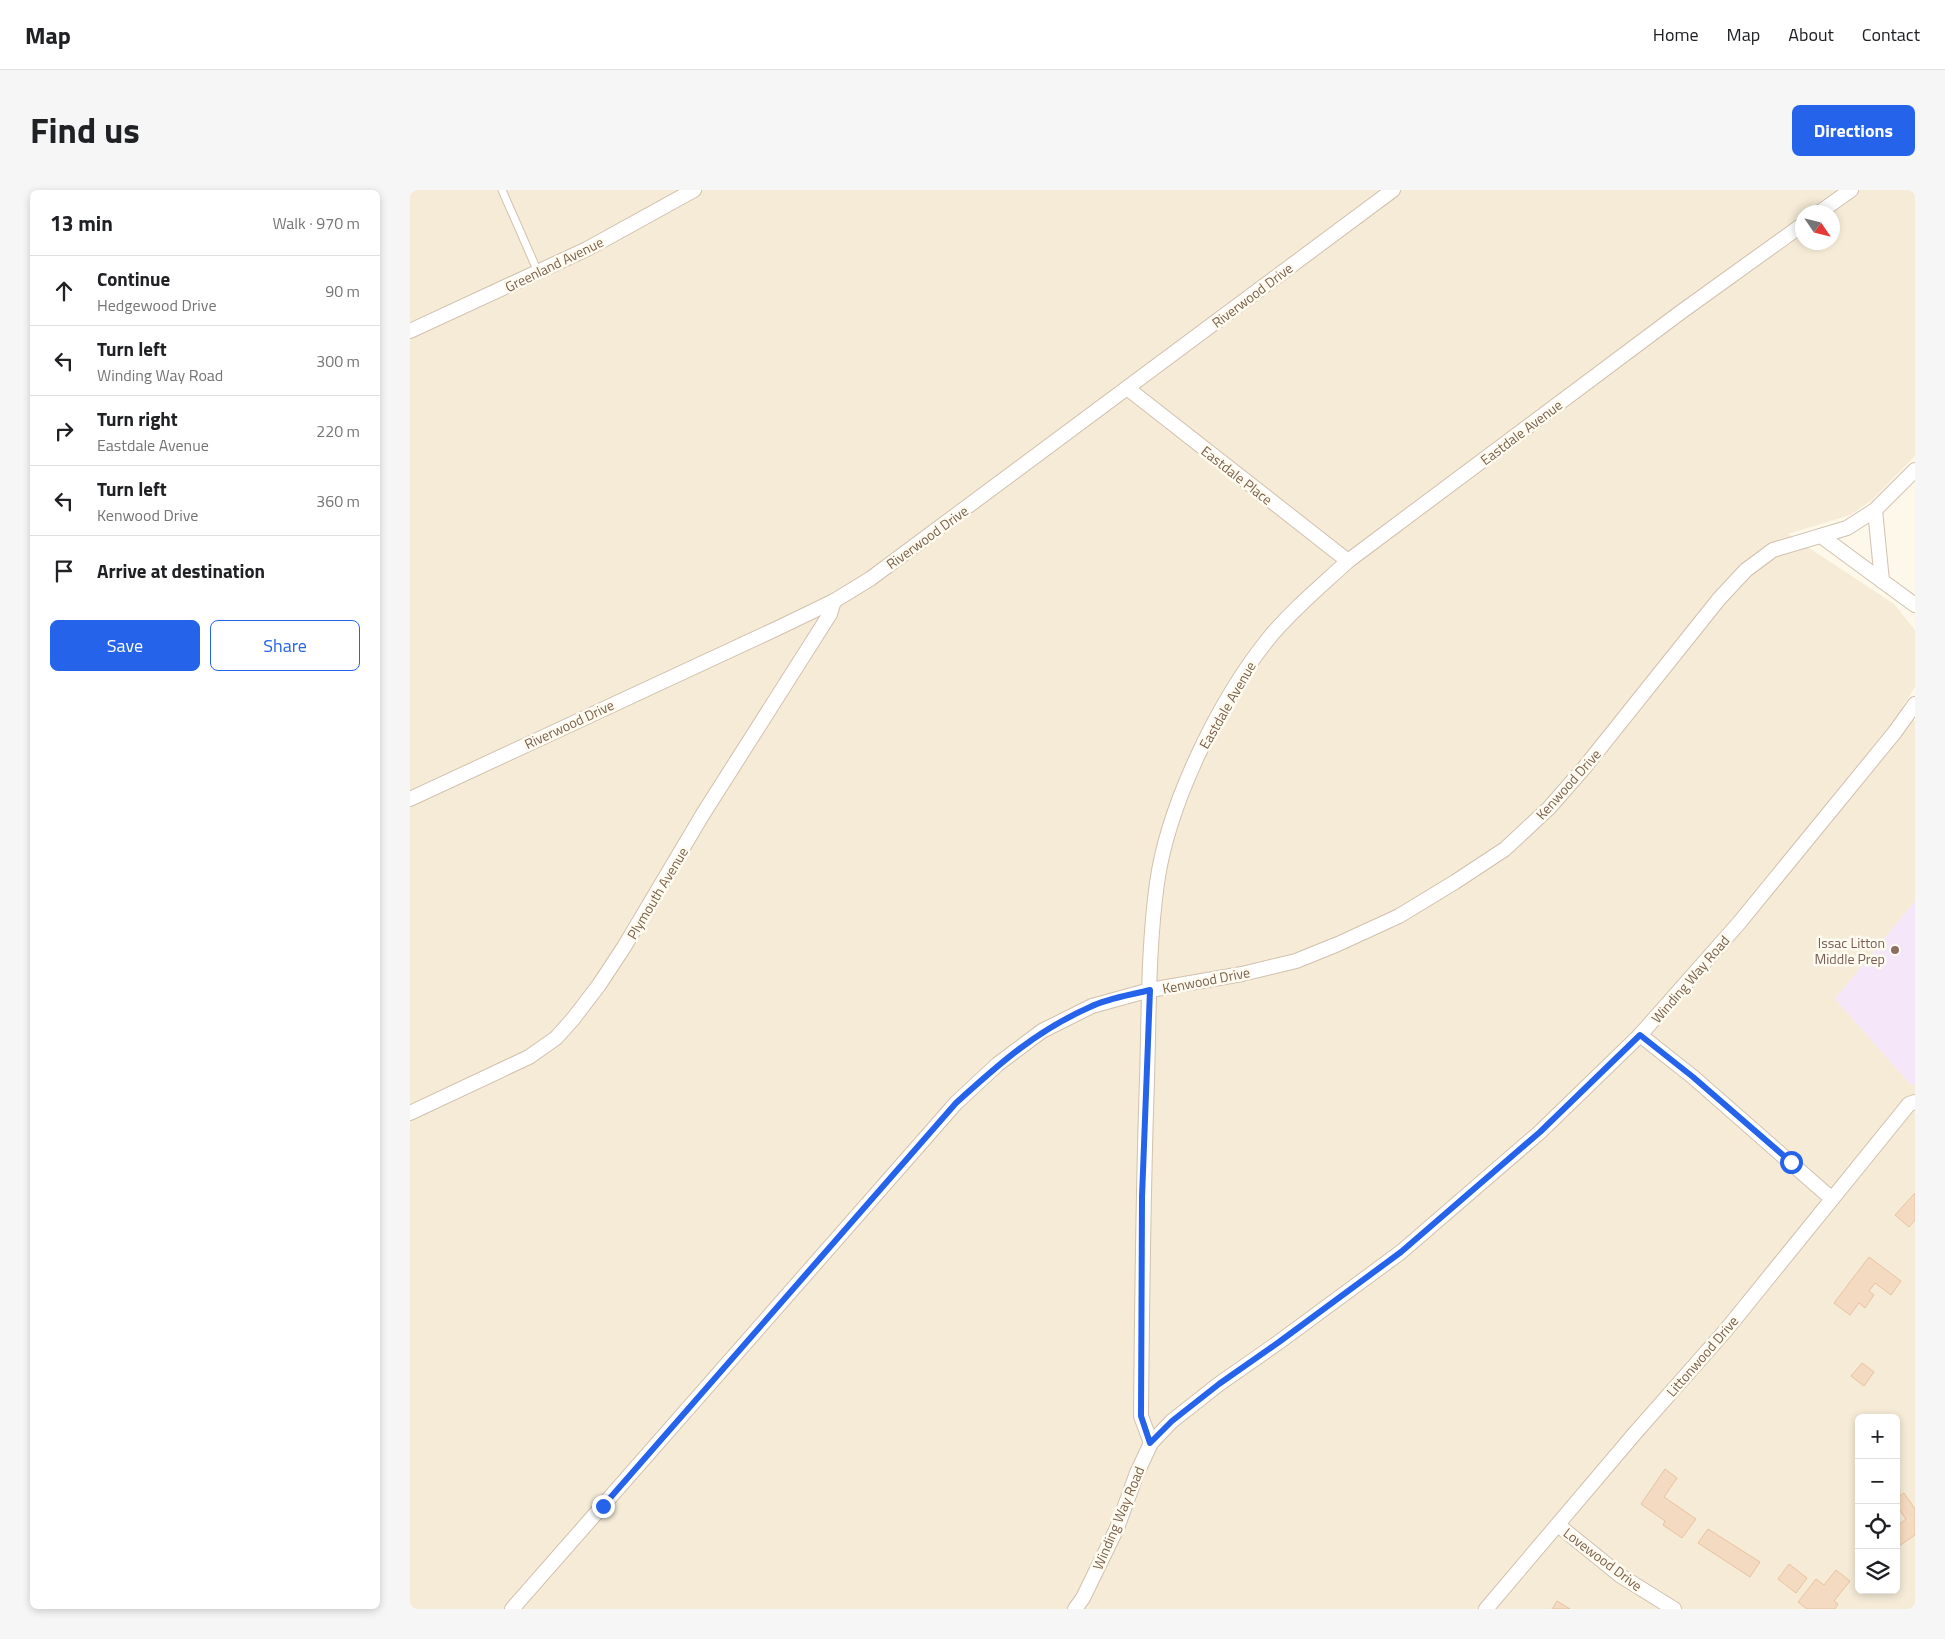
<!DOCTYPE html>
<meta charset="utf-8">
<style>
:root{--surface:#fff;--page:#f6f6f6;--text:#202124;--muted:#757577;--line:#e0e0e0;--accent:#2563eb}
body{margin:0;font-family:"Titillium Web",sans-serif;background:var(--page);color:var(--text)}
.controls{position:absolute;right:15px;bottom:15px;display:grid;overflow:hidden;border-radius:8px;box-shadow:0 2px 8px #0003}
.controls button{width:45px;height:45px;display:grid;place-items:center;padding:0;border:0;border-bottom:1px solid var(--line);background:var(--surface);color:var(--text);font:25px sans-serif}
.compass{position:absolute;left:1385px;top:15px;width:45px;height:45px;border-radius:50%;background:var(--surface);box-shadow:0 2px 8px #0003;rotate:125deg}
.stop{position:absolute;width:15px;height:15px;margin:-11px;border:4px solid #2563eb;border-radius:50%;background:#fff}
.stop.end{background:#2563eb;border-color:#fff;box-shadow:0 1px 5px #0008}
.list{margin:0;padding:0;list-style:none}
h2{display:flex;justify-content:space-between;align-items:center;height:65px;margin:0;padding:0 20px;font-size:21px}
h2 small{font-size:16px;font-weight:400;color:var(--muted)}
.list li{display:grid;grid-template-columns:32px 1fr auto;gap:15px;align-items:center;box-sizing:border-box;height:70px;padding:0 20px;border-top:1px solid var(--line)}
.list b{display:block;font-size:19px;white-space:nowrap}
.list p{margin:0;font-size:16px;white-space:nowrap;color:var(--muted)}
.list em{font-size:16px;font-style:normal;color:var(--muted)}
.actions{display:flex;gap:10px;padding:15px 20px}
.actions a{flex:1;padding:11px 0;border:1px solid var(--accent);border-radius:8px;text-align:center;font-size:18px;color:var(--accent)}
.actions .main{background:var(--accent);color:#fff}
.icon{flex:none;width:28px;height:28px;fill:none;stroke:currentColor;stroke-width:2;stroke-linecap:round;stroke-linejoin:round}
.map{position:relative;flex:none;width:1505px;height:1419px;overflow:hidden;border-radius:8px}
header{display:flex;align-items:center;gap:30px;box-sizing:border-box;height:70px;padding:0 25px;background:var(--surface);border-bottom:1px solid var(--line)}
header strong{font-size:24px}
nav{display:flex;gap:28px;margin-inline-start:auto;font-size:18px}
.intro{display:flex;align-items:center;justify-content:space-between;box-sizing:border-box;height:120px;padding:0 30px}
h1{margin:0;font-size:35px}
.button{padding:12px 22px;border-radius:8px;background:var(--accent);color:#fff;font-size:18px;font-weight:700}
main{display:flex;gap:30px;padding:0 30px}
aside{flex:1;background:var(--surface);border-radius:8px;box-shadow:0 2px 8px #0003}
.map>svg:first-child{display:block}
.residential{fill:#f5ebd7;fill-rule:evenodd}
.education{fill:#f5e6fa}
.building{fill:#f4dac0;stroke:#e7c3a0}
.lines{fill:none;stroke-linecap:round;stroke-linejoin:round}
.lane-casing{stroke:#d1c1ae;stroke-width:9}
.street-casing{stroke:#d1c1ae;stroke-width:16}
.lane{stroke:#fff;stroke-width:7}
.street{stroke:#fff;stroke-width:14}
.route{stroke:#2563eb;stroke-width:6}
.education-dot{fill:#8d6e63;stroke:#fffbf1;stroke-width:2}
.labels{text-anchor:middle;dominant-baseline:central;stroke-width:5;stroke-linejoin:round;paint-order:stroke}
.street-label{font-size:14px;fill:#7a614b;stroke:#fffbf1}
.education-label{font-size:14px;fill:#785e54;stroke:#fffbf1;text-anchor:end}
</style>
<header>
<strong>Map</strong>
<nav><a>Home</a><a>Map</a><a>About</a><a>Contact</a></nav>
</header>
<div class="intro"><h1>Find us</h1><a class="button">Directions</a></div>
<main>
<aside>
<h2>13 min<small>Walk · 970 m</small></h2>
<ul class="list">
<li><svg class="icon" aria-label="ahead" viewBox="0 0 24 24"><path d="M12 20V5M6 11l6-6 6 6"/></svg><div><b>Continue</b><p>Hedgewood Drive</p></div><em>90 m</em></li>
<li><svg class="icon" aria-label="left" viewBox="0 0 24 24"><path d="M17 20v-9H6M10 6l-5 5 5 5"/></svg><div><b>Turn left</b><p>Winding Way Road</p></div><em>300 m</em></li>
<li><svg class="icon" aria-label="right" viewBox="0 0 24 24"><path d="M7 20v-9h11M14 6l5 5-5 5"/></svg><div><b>Turn right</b><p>Eastdale Avenue</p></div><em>220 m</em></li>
<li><svg class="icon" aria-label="left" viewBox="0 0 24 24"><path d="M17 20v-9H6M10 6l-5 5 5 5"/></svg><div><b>Turn left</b><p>Kenwood Drive</p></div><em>360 m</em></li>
<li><svg class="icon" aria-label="arrive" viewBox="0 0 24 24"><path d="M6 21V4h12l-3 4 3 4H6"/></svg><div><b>Arrive at destination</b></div></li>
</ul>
<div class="actions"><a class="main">Save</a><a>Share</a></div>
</aside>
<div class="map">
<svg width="1505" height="1419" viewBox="0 0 1505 1419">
<rect width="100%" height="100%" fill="#fdf8ea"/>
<path class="residential" d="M0,0H1505V266L1462,310L1440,325L1378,344L1484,414L1505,440V497L1491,519L1505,531V711L1425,809L1501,895L1505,894V1419H0ZM1392,22H1422V52H1392ZM1449,1228H1486V1400H1449Z"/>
<path class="education" d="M1505,711V894L1501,895L1425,809Z"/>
<g class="building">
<path d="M1505,1003V1030L1499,1037L1485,1025Z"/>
<path d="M1459,1067L1491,1091L1481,1105L1465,1093L1459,1101L1464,1105L1455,1118L1449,1113L1440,1125L1424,1113Z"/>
<path d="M1452,1173L1464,1182L1454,1196L1441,1186Z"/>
<path d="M1255,1279L1267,1288L1254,1307L1286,1329L1272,1348L1253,1335L1255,1331L1231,1314Z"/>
<path d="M1494,1303L1505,1319V1345L1486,1358V1337L1496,1329L1486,1315V1308Z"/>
<path d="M1298,1339L1350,1372L1340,1387L1288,1353Z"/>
<path d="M1379,1374L1397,1388L1386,1403L1368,1389Z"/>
<path d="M1426,1380L1440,1391L1424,1411L1428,1414L1425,1419H1397L1388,1412L1406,1389L1414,1395Z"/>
<path d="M1147,1411L1160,1419H1142Z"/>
</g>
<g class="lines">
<g class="lane-casing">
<path id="lane" d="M92,0L128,82"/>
</g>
<g class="street-casing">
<g id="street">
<path d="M1410,22L1441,0"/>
<path d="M0,141L177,59L284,0"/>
<path d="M717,198L938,371"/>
<path d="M1465,320L1472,391"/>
<path d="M1411,346L1505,415"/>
<path d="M0,609L368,438L424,411L460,389L983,0"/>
<path d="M1230,845L1283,887L1422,1009"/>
<path d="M0,923L119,867L146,848L163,829L189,795L214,757L293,624L420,424L424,411"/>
<path d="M741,1253L731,1226C732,1114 733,1002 737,890C739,825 738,758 747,693C758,614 809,510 859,448C882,420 911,396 938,371L1271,122L1392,35"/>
<path d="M1148,1335L1211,1386L1264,1419"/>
<path d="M102,1419L546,913L588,874L632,841L682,816L740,800L832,784L886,771L928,754L989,726L1045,692L1095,659L1139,618L1174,578L1309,409L1336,380L1363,360L1437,338L1465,320L1505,280"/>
<path d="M665,1419L673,1408L707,1338L727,1283L741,1253L762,1231L809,1194L869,1152L991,1062L1130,942L1230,845L1329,733L1485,542L1505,514"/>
<path d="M1076,1419L1226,1242L1316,1140L1499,914L1505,912"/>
</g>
</g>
<use href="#lane" class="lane"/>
<use href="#street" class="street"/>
</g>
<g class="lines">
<path class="route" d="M193,1316L546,913C590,873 626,841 680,817C698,808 721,805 740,800L732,1007L731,1226L740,1253L762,1231L809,1194L869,1152L991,1062L1130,942L1230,845L1283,887L1381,972"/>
</g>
<circle class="education-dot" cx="1485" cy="760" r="5"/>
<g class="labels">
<g class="street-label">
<text transform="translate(144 74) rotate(-26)">Greenland Avenue</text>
<text transform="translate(842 105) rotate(-37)">Riverwood Drive</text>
<text transform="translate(1111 242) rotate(-37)">Eastdale Avenue</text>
<text transform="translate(827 285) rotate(38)">Eastdale Place</text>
<text transform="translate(517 347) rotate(-36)">Riverwood Drive</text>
<text transform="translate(817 515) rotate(-60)">Eastdale Avenue</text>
<text transform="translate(159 534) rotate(-25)">Riverwood Drive</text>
<text transform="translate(1158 594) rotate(-48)">Kenwood Drive</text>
<text transform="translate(247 703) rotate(-59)">Plymouth Avenue</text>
<text transform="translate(1280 789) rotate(-49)">Winding Way Road</text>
<text transform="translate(796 790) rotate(-11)">Kenwood Drive</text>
<text transform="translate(1292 1166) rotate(-49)">Littonwood Drive</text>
<text transform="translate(708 1328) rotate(-67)">Winding Way Road</text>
<text transform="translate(1193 1369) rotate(37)">Lovewood Drive</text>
</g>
<g class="education-label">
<text x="1475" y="752">Issac Litton<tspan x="1475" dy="16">Middle Prep</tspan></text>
</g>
</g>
</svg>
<div class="controls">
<button>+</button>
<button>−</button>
<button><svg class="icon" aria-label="locate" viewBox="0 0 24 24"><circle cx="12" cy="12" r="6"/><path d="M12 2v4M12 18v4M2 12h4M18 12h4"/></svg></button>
<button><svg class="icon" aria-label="layers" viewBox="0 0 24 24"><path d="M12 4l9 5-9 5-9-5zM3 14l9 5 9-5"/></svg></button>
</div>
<svg class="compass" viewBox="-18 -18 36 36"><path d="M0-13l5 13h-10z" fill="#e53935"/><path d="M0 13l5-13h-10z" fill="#757577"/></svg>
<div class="stop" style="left:1381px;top:972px"></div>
<div class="stop end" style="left:193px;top:1316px"></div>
</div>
</main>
